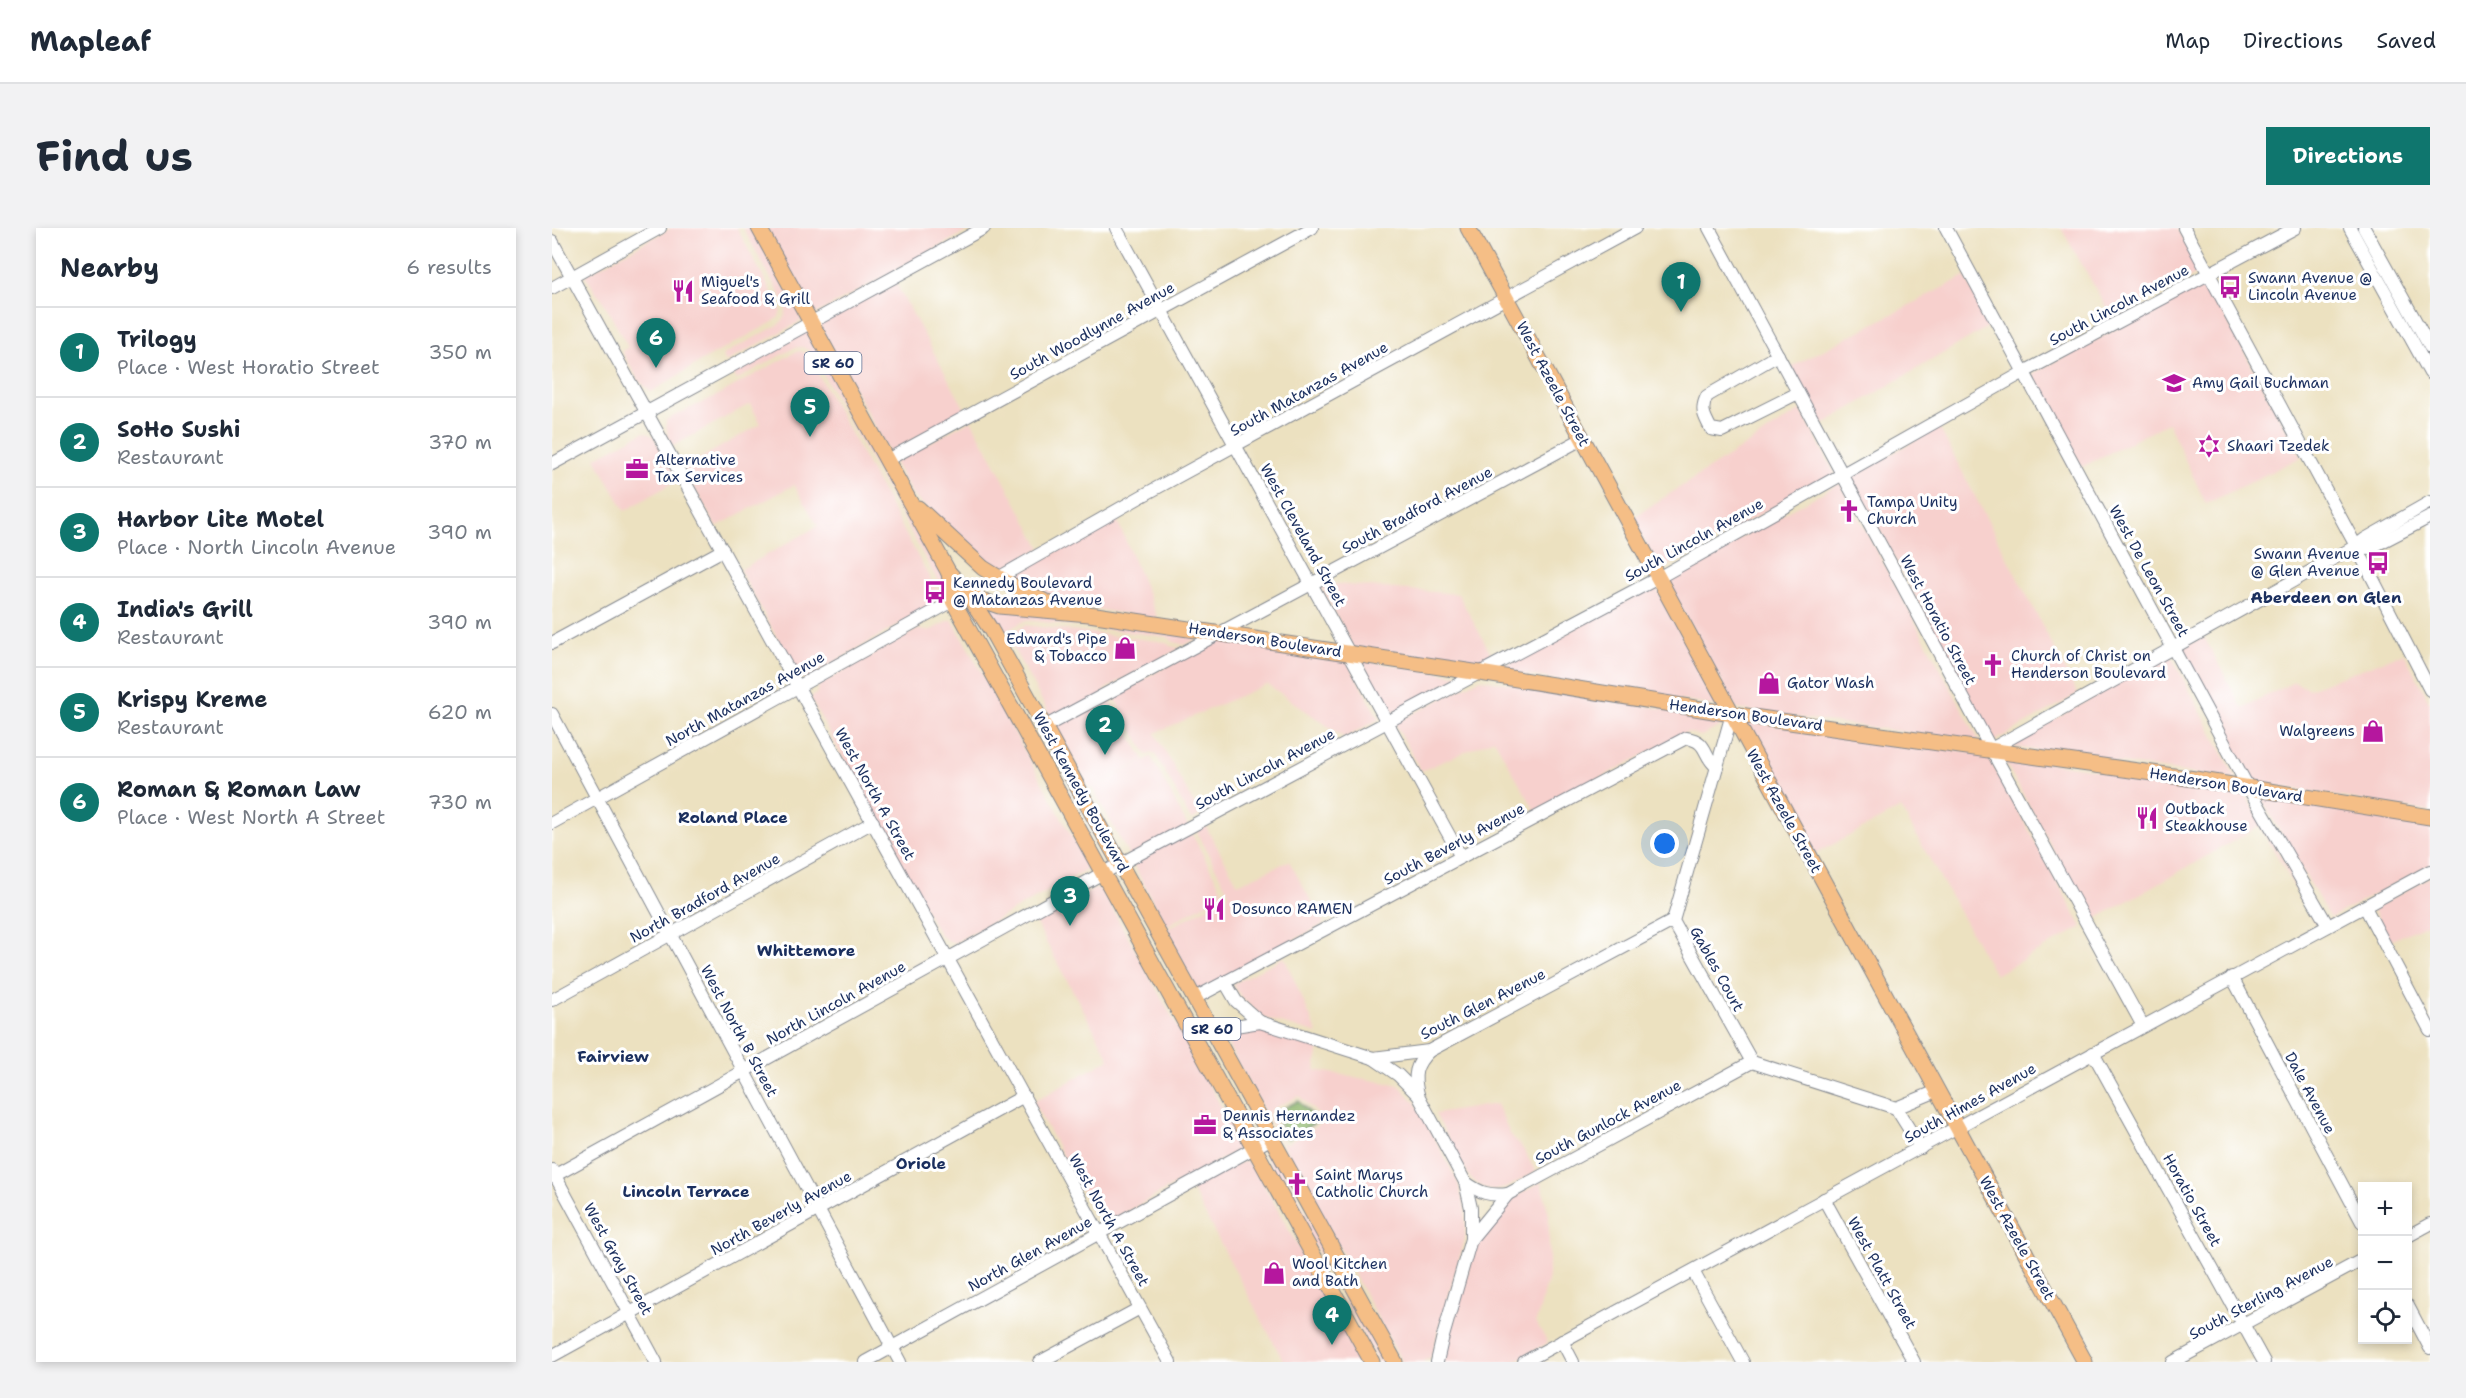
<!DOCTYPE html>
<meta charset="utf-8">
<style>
:root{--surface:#fff;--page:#f2f2f3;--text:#1f2937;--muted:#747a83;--line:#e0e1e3;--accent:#0f766e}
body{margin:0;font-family:"Shantell Sans",sans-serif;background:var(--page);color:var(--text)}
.controls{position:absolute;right:18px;bottom:18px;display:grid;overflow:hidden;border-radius:0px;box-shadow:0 3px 9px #0003}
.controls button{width:54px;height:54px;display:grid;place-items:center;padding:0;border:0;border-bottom:2px solid var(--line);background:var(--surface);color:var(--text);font:30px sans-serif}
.you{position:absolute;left:1113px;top:616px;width:21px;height:21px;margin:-15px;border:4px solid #fff;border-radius:50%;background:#1a73e8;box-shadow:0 0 0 9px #1a73e833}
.badge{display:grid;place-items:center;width:39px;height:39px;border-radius:50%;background:var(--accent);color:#fff;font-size:20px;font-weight:700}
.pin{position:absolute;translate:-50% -50px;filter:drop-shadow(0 2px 3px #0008)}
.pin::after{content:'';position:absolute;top:32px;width:21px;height:18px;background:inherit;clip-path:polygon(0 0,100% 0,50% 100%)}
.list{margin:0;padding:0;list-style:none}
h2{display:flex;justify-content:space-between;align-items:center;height:78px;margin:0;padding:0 24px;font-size:26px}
h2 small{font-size:20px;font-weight:400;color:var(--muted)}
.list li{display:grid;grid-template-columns:39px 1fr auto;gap:18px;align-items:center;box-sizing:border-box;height:90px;padding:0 24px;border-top:2px solid var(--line)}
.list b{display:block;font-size:22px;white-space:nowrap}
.list p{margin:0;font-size:20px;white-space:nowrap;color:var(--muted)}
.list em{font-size:20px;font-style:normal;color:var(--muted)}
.icon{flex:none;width:33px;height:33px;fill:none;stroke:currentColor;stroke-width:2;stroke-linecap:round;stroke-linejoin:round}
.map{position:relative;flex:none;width:1878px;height:1134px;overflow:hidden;border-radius:0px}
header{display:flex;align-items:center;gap:36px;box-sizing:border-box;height:84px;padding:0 30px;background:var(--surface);border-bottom:2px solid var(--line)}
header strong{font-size:28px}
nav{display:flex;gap:33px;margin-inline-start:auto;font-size:21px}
.intro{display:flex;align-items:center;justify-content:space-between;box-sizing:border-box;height:144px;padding:0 36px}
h1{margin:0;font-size:42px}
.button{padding:15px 27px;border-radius:0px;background:var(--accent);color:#fff;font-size:21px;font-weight:700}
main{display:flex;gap:36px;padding:0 36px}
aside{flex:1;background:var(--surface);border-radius:0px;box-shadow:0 3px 9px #0003}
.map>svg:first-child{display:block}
.built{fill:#f7d0cd;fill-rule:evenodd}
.forest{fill:#8fb66c;stroke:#557265;stroke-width:1.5}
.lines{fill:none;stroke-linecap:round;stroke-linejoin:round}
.minor-casing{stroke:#84888f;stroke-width:14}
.major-casing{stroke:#84888f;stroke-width:17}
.minor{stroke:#fff;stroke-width:12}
.major{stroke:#f5be86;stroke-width:15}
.labels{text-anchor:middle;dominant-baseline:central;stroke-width:6;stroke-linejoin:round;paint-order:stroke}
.shield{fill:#fff;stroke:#5f6d8e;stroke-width:1.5}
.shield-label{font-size:14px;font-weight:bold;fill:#1b2f5e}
.poi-label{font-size:15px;fill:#1b2f5e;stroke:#fff;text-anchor:start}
.street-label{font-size:15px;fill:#1b2f5e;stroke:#fff}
.neighbourhood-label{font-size:16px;font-weight:bold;fill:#1b2f5e;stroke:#fff}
</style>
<header>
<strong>Mapleaf</strong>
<nav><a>Map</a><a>Directions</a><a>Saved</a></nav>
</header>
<div class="intro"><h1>Find us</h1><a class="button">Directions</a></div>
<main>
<aside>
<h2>Nearby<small>6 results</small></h2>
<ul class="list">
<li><span class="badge">1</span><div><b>Trilogy</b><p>Place · West Horatio Street</p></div><em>350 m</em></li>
<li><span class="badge">2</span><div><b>SoHo Sushi</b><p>Restaurant</p></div><em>370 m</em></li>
<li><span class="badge">3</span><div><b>Harbor Lite Motel</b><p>Place · North Lincoln Avenue</p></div><em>390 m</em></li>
<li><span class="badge">4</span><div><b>India's Grill</b><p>Restaurant</p></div><em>390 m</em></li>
<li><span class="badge">5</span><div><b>Krispy Kreme</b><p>Restaurant</p></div><em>620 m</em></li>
<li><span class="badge">6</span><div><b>Roman &amp; Roman Law</b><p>Place · West North A Street</p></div><em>730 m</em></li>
</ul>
</aside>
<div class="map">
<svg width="1878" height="1134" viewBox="0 0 1878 1134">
<rect width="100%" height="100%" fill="#fff"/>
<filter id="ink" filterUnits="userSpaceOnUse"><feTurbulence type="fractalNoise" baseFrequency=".0167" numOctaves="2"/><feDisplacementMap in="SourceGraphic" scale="12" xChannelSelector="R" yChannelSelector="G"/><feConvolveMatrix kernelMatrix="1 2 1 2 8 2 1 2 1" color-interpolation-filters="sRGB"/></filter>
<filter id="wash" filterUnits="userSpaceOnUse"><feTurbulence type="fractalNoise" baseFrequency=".008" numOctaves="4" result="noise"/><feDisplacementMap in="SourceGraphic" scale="24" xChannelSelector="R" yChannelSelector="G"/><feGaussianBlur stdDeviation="1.35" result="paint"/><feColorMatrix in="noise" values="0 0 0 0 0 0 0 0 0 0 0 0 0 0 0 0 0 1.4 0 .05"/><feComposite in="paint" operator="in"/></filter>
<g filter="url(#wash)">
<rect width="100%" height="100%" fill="#ece1c0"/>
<g class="built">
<path d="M119,0H185L229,82L227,89L221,94L148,134L99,164L86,152L70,123L76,119L48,68L44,65L33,47Z"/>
<path d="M191,0H201L251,92L174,134L170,127L226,97L232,91L234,83L233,76Z"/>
<path d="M214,0H421L262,87Z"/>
<path d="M1509,0H1625L1649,44L1561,91Z"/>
<path d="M1413,48L1439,97L1270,197L1239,139Z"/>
<path d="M1654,53L1749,229L1654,276L1616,195L1530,239L1480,146Z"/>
<path d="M343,54L414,183L337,225L267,96Z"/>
<path d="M256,102L392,348L394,371L389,373V359L258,123L250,119L242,120L184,152L179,143Z"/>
<path d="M249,123L255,126L386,365L383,372L384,375L255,450H251L244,445L188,342L266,298L242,257L164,299L131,240L209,196L198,176L121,218L116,210L114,195V192L166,167L243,124Z"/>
<path d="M1249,182L1283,246L1108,342L1080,290Z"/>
<path d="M419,192L489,320L447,343L361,268L342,234Z"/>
<path d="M1387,199L1526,466L1441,514L1299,249Z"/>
<path d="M92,204L101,208L127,251L73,283L43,230Z"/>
<path d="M1288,255L1428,514L1184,481L1113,351Z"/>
<path d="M564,289L606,391L512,376L457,350Z"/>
<path d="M770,355L906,366L942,431L927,439L802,420L768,357Z"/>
<path d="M1103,357L1169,479L944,442Z"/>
<path d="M430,378L507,387L649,408L633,417L621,414L616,409L474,392L449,406Z"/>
<path d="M400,391L536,638L531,644L402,715L397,714L387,706L258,470L264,466L267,457L364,402H379Z"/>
<path d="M473,397L614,414L618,418L629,420L552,462L592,532L538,561L454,407Z"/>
<path d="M1652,409L1690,480L1742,454L1757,461L1852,425L1878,475V584L1700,554L1629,420Z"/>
<path d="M666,411L794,430L827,491L793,510L715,456L603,505L648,587L639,592L604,527L600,525L595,527L561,467Z"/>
<path d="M1618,426L1685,552L1455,518Z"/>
<path d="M809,432L910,448L838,486Z"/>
<path d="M928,451L1173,491L1171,497L1149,508L1135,504L984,584L942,511L869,543L843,495Z"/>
<path d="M1190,493L1435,526L1530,699L1443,747L1349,580L1263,626Z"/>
<path d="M1450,528L1692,564L1768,696L1765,698L1708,598L1540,693Z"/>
<path d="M599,529L672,666L614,698L541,560Z"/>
<path d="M1707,567L1878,595V637L1778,690Z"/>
<path d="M653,597L686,656L737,633L772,696L646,763L613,702L676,668V664L644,602Z"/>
<path d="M1878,649V695L1838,713L1821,681Z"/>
<path d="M543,661H548L552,666L686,909V916L689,918L684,923L556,994L543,987L481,874L558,831L483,694Z"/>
<path d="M732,729L766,806L712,790L689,769L681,756Z"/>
<path d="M706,800L767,819L763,842L847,857L863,874L906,954L913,981V1011L879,1129L870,1134H850L672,810L685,803ZM747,868L770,890L771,894L734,916L731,914L717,886L720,881Z"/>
<path d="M945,876L958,906L971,921L984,944L954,960L940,963L930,959L918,950L883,886Z"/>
<path d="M717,917L836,1134H826L710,922Z"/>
<path d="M694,933L702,939L810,1134H732L640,962L641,959L682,937Z"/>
<path d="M989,954L997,987V1049L984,1094L996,1115L961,1134H892L890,1131L925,1012L959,971Z"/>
</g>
<path class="forest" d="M746,873L766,893L735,911L722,885Z"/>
</g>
<g filter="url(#ink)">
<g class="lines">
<g class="minor-casing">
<g id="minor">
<path d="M564,0L909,629"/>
<path d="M1157,0L1439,521L1591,798"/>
<path d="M1394,0L1696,559L1776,698"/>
<path d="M1632,0L1804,318L1878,462"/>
<path d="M1798,0L1878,145"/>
<path d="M1812,0L1878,119"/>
<path d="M0,13L618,1134"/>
<path d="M0,60L108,0"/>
<path d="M1226,127L1155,168C1148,181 1152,188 1159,201L1170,203L1246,165"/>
<path d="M335,232L760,0"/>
<path d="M0,236L432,0"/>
<path d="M1804,318L1818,320L1878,289"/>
<path d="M446,350L590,268L1083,0"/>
<path d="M0,415L171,322"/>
<path d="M0,486L348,1134"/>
<path d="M1180,486L1121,693L1200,834"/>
<path d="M492,499L1030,211"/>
<path d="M1439,521L1804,318L1813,311L1878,274"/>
<path d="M0,595L401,373"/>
<path d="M1813,679L1878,802"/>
<path d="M1680,749L1810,994"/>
<path d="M673,754L684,773L708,794"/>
<path d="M643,770L1134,510C1157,513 1150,528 1165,539"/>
<path d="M0,772L321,594"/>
<path d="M664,808L683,798L708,794L821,830L877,823L1121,693"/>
<path d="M1541,825L1712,1134"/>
<path d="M821,830L846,847L866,867L913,954L919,980V1011"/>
<path d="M866,866C861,847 863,837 877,823"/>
<path d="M1344,880L1385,863"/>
<path d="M0,942L104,1134"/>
<path d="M0,949L551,645L1106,350L1472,144L1743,0"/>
<path d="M913,954C928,965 937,968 956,966"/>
<path d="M1272,971L1362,1134"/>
<path d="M1856,1008L1878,996"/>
<path d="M1141,1043L1191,1134"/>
<path d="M1856,1078L1878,1120"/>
<path d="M1010,1113L1021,1134"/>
<path d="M0,1128L472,868"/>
<path d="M313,1134L720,910"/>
<path d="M488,1134L588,1080"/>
<path d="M885,1134L890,1112L919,1011L956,966L1200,834L1344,880L1369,920"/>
<path d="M972,1134L1878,643"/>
<path d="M1621,1134L1810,1032"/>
</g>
</g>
<g class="major-casing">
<g id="major">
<path d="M207,0L397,345L420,373L439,402L843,1134"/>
<path d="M916,0L1533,1134"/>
<path d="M366,280L431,340L457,356L504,379"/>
<path d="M397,345L413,361L429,372L447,378L537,386L928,445L1180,486L1643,551L1878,589"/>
<path d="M397,345L401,373L820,1134"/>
</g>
</g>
<use href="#minor" class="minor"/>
<use href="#major" class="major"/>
</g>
</g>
<defs>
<g id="bus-bare" transform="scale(1.8)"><path d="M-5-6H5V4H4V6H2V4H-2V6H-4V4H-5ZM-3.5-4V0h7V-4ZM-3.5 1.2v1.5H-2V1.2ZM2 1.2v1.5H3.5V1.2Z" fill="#b5179e" stroke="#fff" stroke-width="2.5" paint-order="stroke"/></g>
<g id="restaurant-bare" transform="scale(1.8)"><path d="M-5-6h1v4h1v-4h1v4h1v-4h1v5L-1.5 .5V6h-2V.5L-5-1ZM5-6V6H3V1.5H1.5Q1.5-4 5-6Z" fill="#b5179e" stroke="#fff" stroke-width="2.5" paint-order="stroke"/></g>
<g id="school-bare" transform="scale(1.8)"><path d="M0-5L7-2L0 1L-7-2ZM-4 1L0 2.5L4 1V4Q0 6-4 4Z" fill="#b5179e" stroke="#fff" stroke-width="2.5" paint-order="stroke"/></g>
<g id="synagogue-bare" transform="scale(1.8)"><path d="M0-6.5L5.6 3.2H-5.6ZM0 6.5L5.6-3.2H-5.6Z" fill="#b5179e" stroke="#fff" stroke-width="2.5" paint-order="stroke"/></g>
<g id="office-bare" transform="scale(1.8)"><path d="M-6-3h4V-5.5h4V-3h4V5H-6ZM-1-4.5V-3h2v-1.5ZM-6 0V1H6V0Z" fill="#b5179e" stroke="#fff" stroke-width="2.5" paint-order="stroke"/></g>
<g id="church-bare" transform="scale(1.8)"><path d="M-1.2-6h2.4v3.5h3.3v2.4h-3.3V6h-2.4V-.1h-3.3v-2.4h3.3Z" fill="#b5179e" stroke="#fff" stroke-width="2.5" paint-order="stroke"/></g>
<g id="shop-bare" transform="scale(1.8)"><path d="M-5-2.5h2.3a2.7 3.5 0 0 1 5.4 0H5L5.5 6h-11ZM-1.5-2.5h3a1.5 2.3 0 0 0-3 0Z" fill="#b5179e" stroke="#fff" stroke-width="2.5" paint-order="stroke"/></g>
</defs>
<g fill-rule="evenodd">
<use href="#bus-bare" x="1678" y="59"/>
<use href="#restaurant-bare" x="131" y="63"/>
<use href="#school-bare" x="1622" y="155"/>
<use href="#synagogue-bare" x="1657" y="218"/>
<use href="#office-bare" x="85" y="241"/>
<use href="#church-bare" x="1297" y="283"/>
<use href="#bus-bare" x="1826" y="335"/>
<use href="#bus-bare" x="383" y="364"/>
<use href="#shop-bare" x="573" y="420"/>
<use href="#church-bare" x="1441" y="437"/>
<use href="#shop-bare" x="1217" y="455"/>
<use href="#shop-bare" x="1821" y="503"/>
<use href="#restaurant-bare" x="1595" y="590"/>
<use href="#restaurant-bare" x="662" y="681"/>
<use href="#office-bare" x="653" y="897"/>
<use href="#church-bare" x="745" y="956"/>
<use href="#shop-bare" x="722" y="1045"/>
</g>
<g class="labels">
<g class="shield">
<rect x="252.5" y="124" width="57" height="22" rx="4.5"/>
<rect x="631.5" y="790" width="57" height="22" rx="4.5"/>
</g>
<g class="shield-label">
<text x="281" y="135">SR 60</text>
<text x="660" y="801">SR 60</text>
</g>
<g class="poi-label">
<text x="1696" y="50">Swann Avenue @<tspan x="1696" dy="17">Lincoln Avenue</tspan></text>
<text x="149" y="54">Miguel's<tspan x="149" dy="17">Seafood &amp; Grill</tspan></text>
<text x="1640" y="155">Amy Gail Buchman</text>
<text x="1675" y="218">Shaari Tzedek</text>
<text x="103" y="232">Alternative<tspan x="103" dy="17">Tax Services</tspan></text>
<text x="1315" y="274">Tampa Unity<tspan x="1315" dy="17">Church</tspan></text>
<text x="1808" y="326" text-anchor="end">Swann Avenue<tspan x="1808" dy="17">@ Glen Avenue</tspan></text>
<text x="401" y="355">Kennedy Boulevard<tspan x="401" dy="17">@ Matanzas Avenue</tspan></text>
<text x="555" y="411" text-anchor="end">Edward's Pipe<tspan x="555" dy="17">&amp; Tobacco</tspan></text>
<text x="1459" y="428">Church of Christ on<tspan x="1459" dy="17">Henderson Boulevard</tspan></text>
<text x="1235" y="455">Gator Wash</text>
<text x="1803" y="503" text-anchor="end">Walgreens</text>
<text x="1613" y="581">Outback<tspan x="1613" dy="17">Steakhouse</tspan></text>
<text x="680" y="681">Dosunco RAMEN</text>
<text x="671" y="888">Dennis Hernandez<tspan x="671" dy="17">&amp; Associates</tspan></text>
<text x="763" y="947">Saint Marys<tspan x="763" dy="17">Catholic Church</tspan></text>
<text x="740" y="1036">Wool Kitchen<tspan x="740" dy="17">and Bath</tspan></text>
</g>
<g class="street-label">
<text transform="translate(1567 77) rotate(-28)">South Lincoln Avenue</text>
<text transform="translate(540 103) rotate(-29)">South Woodlynne Avenue</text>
<text transform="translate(1001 156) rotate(62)">West Azeele Street</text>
<text transform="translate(757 161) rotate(-29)">South Matanzas Avenue</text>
<text transform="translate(865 282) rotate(-28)">South Bradford Avenue</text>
<text transform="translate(751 307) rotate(61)">West Cleveland Street</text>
<text transform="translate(1142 312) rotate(-29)">South Lincoln Avenue</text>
<text transform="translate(1597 343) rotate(61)">West De Leon Street</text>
<text transform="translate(1386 392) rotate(62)">West Horatio Street</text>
<text transform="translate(713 412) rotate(9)">Henderson Boulevard</text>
<text transform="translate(193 471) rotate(-29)">North Matanzas Avenue</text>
<text transform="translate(1194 487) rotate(8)">Henderson Boulevard</text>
<text transform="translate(713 541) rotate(-28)">South Lincoln Avenue</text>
<text transform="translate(1674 557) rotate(9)">Henderson Boulevard</text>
<text transform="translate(529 564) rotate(61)">West Kennedy Boulevard</text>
<text transform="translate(323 566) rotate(61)">West North A Street</text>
<text transform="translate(1232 583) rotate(61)">West Azeele Street</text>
<text transform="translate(902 616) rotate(-28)">South Beverly Avenue</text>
<text transform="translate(153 670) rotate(-29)">North Bradford Avenue</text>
<text transform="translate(1165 741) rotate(61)">Gables Court</text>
<text transform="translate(284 775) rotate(-29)">North Lincoln Avenue</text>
<text transform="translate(931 776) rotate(-27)">South Glen Avenue</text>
<text transform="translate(187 803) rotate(62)">West North B Street</text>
<text transform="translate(1758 865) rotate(62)">Dale Avenue</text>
<text transform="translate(1418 875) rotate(-29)">South Himes Avenue</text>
<text transform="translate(1056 894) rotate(-28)">South Gunlock Avenue</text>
<text transform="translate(1640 972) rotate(61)">Horatio Street</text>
<text transform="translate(229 985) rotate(-29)">North Beverly Avenue</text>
<text transform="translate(557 992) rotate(61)">West North A Street</text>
<text transform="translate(1465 1010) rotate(61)">West Azeele Street</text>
<text transform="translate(478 1026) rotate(-29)">North Glen Avenue</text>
<text transform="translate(66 1031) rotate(61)">West Gray Street</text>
<text transform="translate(1330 1045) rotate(61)">West Platt Street</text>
<text transform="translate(1709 1070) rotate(-28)">South Sterling Avenue</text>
</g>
<g class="neighbourhood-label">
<text x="1774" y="369">Aberdeen on Glen</text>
<text x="181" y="589">Roland Place</text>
<text x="254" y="722">Whittemore</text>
<text x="61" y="828">Fairview</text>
<text x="369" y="935">Oriole</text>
<text x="134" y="963">Lincoln Terrace</text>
</g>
</g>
</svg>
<div class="controls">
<button>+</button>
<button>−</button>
<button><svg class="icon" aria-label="locate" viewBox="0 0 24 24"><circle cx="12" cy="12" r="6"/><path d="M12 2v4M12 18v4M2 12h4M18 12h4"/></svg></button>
</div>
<div class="you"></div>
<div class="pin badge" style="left:1129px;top:84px">1</div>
<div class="pin badge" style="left:553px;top:527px">2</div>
<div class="pin badge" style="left:518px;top:698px">3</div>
<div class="pin badge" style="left:780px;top:1117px">4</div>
<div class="pin badge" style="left:258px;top:209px">5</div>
<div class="pin badge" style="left:104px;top:140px">6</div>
</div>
</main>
